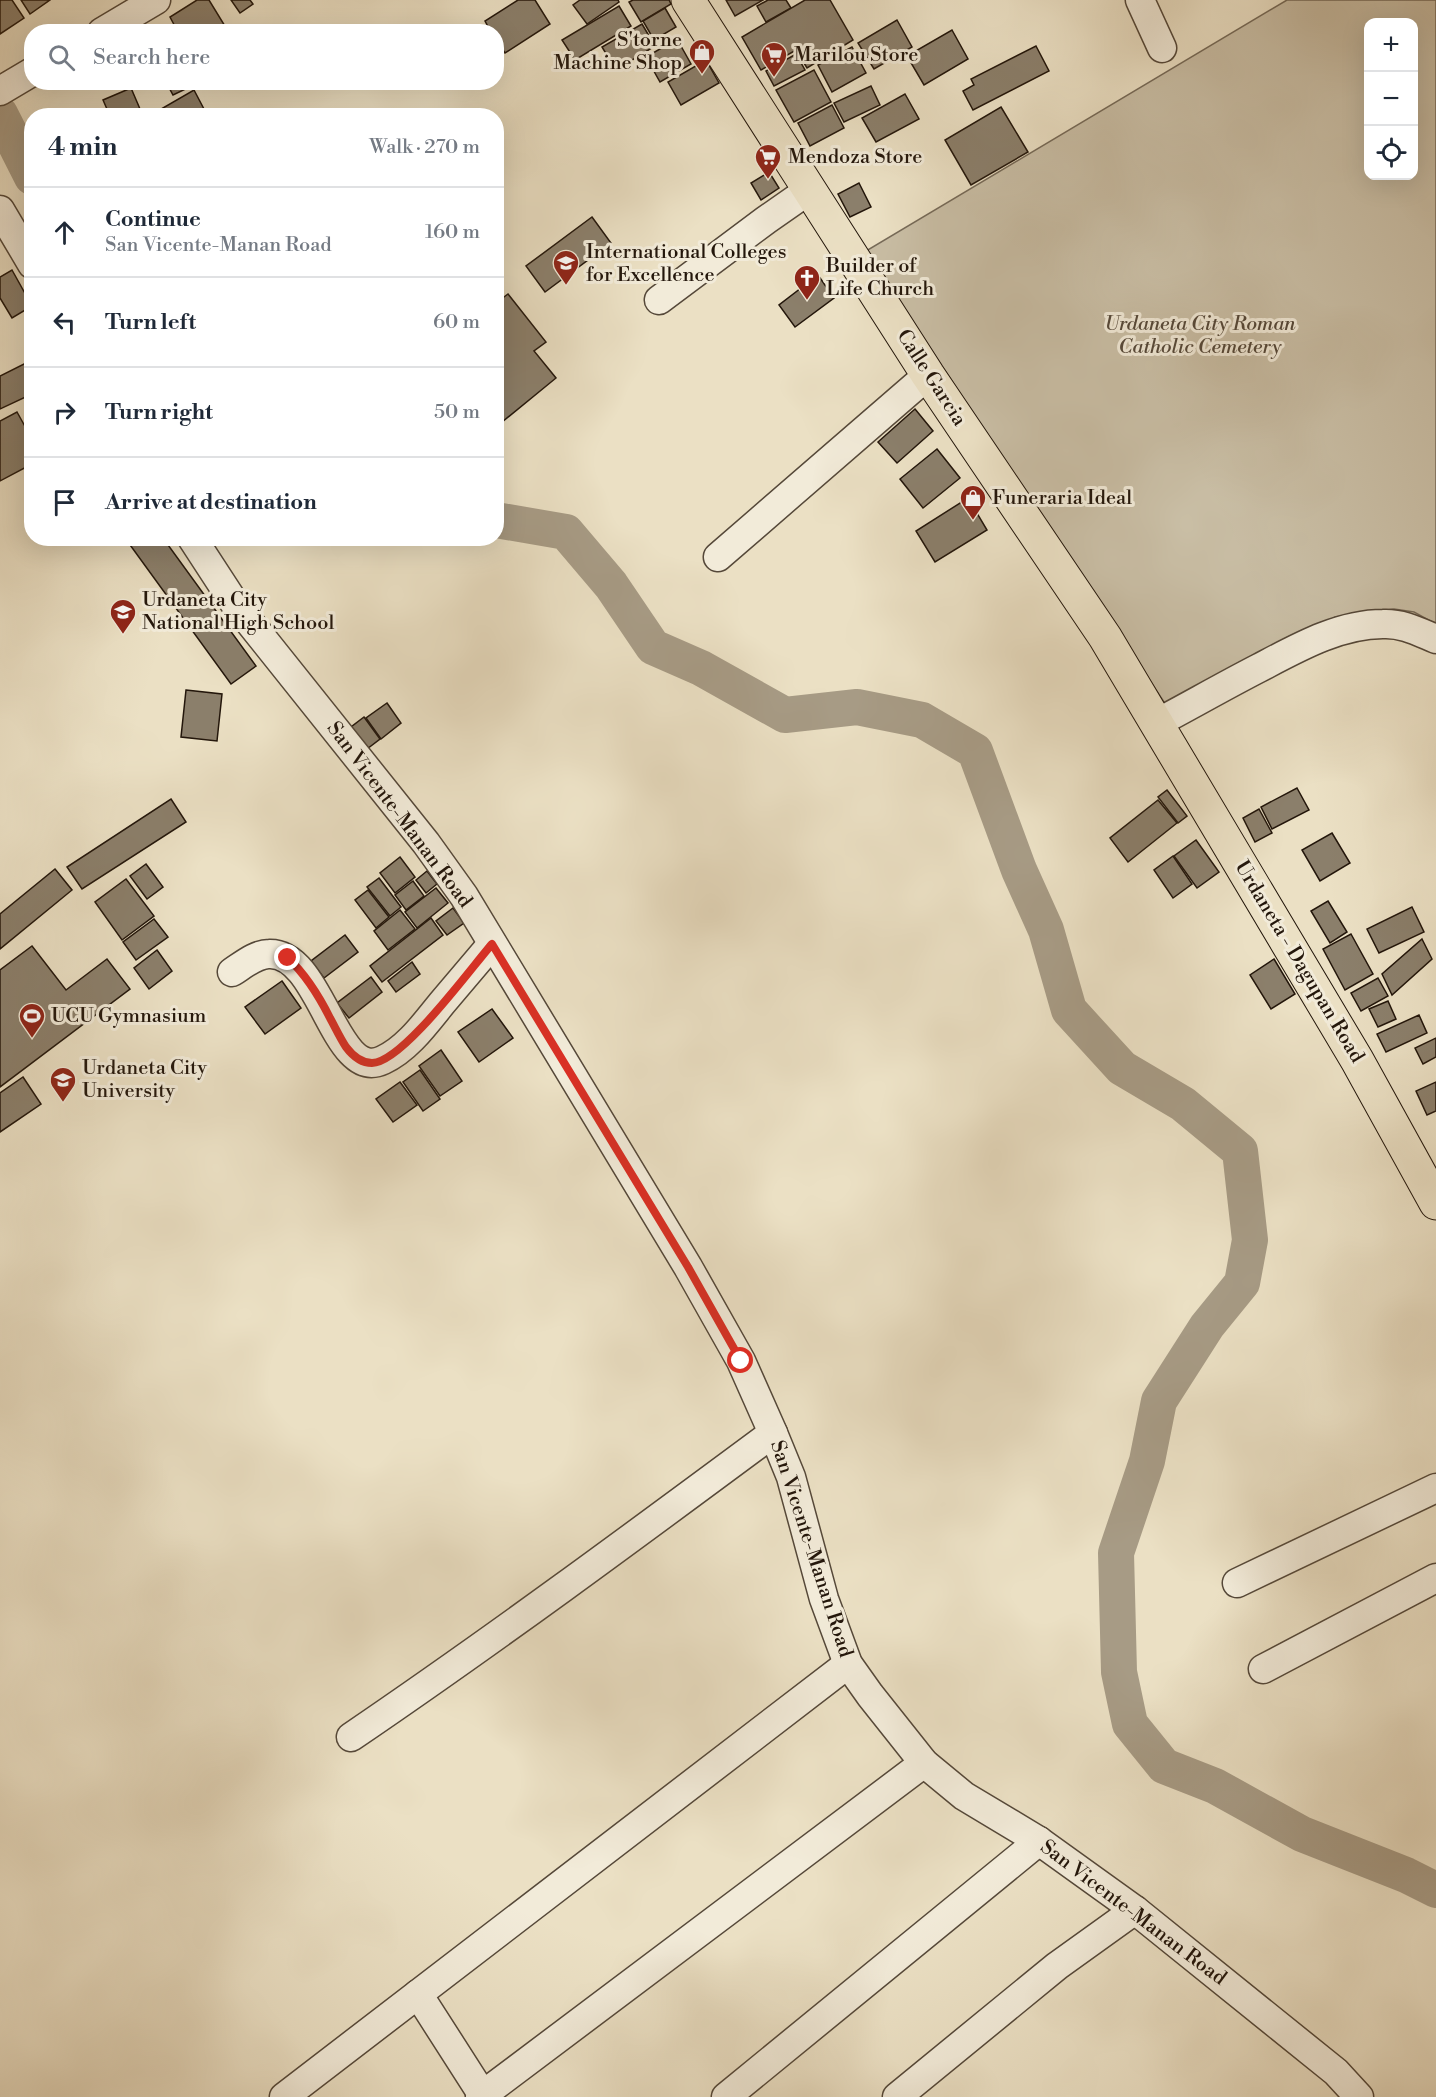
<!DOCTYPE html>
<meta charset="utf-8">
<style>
:root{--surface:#fff;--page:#f2f2f3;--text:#1f2937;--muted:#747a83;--line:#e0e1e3}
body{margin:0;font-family:"Libre Bodoni",serif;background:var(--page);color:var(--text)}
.controls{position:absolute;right:18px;top:18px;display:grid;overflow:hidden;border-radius:12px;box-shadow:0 6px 24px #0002}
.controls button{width:54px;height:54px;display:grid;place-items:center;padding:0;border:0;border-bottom:2px solid var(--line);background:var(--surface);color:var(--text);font:30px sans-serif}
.stop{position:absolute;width:18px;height:18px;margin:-14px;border:4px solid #d93025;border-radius:50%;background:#fff}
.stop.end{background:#d93025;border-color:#fff;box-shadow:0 2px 6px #0008}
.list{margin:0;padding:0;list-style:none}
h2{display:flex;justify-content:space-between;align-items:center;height:78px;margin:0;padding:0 24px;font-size:26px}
h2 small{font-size:20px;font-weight:400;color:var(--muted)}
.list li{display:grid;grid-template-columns:39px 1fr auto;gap:18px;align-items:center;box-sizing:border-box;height:90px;padding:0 24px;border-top:2px solid var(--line)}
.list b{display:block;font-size:22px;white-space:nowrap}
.list p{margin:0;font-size:20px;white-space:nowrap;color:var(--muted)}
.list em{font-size:20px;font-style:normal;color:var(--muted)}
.icon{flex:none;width:33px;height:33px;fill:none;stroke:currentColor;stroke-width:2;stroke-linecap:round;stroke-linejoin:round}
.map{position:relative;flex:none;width:1436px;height:2097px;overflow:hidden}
.search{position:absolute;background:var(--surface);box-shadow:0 6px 24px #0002;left:24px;top:24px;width:480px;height:66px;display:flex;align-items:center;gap:15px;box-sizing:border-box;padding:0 21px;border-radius:24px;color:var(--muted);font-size:22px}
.panel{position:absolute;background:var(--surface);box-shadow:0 6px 24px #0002;left:24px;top:108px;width:480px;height:438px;border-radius:24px}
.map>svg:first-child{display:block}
.green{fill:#c9bea5;stroke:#766a58;stroke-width:1.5;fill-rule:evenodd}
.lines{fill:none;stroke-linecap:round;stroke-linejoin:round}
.river{stroke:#a79b85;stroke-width:36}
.building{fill:#8b7f6b;stroke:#23160b;stroke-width:1.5}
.minor-casing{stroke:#554839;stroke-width:31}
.major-casing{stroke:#23160b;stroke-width:35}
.minor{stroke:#f2ebd9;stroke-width:28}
.major{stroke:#ebe0c4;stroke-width:33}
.route{stroke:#d93025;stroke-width:8}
.labels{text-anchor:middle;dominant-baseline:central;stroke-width:6;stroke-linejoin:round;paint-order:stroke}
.poi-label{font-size:20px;fill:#23160b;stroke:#f2ebd9;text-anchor:start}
.park-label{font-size:20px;font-style:italic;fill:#554839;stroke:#f2ebd9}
.street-label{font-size:20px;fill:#23160b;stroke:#f2ebd9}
</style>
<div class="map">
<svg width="1436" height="2097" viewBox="0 0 1436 2097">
<rect width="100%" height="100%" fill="#ebe0c4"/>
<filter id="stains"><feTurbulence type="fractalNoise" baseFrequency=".00333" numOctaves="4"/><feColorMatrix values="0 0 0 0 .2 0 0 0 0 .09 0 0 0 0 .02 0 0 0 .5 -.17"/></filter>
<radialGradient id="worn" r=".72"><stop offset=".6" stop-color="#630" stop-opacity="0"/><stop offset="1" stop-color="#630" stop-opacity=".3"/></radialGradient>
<path class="green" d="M1287,0H1436V624L1414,612L1394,609L1335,617L1192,699L1166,705L866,251ZM1368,22H1414V176H1368Z"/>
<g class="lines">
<g class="river">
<path d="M0,114L32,177"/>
<path d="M496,520L566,532L611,585L653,647L701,668L785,715L857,707L922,720L975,751L1019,870L1046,930L1069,1010L1122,1068L1183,1104L1240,1151L1250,1240L1242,1283L1207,1326L1159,1401L1147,1461L1116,1553L1119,1672L1130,1724L1164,1766L1215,1786L1302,1834L1406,1875L1436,1890"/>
</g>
</g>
<g class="building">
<path d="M0,0H12L24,18L0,34Z"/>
<path d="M21,0H50L30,14Z"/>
<path d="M197,0H209L228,31L178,32L170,17Z"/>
<path d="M231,0H250L253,4L240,13Z"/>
<path d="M518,0H535L550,24L505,53L496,40V32H491L485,21Z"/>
<path d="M580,0H618L619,2L587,24L573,5Z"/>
<path d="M633,0H669L671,4L641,22L629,2Z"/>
<path d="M726,0H763L735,16Z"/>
<path d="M768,0H786L791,8L766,22L757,6Z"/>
<path d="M805,0H830L853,40L807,68L796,50L761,70L742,37Z"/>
<path d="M619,6L631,26L575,60L562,40Z"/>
<path d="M665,8L676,27L654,40L643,21Z"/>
<path d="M897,20L912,47L874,69L858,43Z"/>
<path d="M642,24L655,46L616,70L602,47Z"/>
<path d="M952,30L968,59L924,85L907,56Z"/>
<path d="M677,39L691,64L660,82L646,57Z"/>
<path d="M1036,46L1049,71L973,110L963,91L974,85L971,79Z"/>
<path d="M852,47L866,73L832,92L818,65Z"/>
<path d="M796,54L805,70L774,86L766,71Z"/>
<path d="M706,60L719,83L681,105L668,82Z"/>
<path d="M814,70L831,102L794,122L776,90Z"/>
<path d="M166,82H190L192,86L173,95Z"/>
<path d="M871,86L880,105L844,122L834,103Z"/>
<path d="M131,88L143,116H110L103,100Z"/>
<path d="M194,90L205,111L198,116H149Z"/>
<path d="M905,94L919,119L876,142L862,118Z"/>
<path d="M832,105L844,128L810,146L798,123Z"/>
<path d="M1001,107L1028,152L971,185L945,140Z"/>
<path d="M769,172L779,188L761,200L751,183Z"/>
<path d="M859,183L871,207L850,217L838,194Z"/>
<path d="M592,217L611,243L545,292L526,266Z"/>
<path d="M12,270L32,306L12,318L0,298V277Z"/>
<path d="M818,275L834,298L795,327L779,305Z"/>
<path d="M508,294L546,342L534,351L556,378L496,427V303Z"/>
<path d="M32,360V394L0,409V376Z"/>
<path d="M915,409L933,431L897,463L878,442Z"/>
<path d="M17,412L32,439V464L0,481V421Z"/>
<path d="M937,449L960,478L923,508L900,479Z"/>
<path d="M968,498L987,530L935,562L916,531Z"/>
<path d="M125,538H163L256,666L231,684Z"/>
<path d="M186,690L222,694L217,741L181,737Z"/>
<path d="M387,703L401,723L381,739L366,718Z"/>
<path d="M364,717L380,739L367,749L351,727Z"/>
<path d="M1297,788L1309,810L1272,829L1261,807Z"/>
<path d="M1167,790L1187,816L1178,823L1158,797Z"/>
<path d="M171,799L186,822L82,889L67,867Z"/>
<path d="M1158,800L1177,823L1128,862L1110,838Z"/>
<path d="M1259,809L1272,833L1255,842L1243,818Z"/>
<path d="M1332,833L1350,863L1320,881L1302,850Z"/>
<path d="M1196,840L1219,872L1197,888L1174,856Z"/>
<path d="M1173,856L1192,884L1173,898L1154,870Z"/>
<path d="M400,857L415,877L395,893L380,873Z"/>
<path d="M146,864L163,887L147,899L130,876Z"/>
<path d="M55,869L72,890L0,949V914Z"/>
<path d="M427,871L437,884L426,893L416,880Z"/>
<path d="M379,878L401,907L390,916L367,887Z"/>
<path d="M126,879L154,916L122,940L95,902Z"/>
<path d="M413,881L424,896L406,910L395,895Z"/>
<path d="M436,888L448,903L417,928L405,912Z"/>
<path d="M368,890L389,917L376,928L355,900Z"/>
<path d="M1328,901L1347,932L1330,943L1311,911Z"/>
<path d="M1412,907L1424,932L1379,953L1367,929Z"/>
<path d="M453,908L464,923L447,935L436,921Z"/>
<path d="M400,910L415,929L388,950L374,931Z"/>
<path d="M431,918L443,935L382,982L370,966Z"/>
<path d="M154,919L168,937L136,960L123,942Z"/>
<path d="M1351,934L1373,974L1345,990L1323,949Z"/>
<path d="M345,935L358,952L324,978L311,961Z"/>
<path d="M1422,939L1432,959L1392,995L1382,974Z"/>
<path d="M32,946L66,990L107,959L130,989L0,1087V970Z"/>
<path d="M157,950L172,971L149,989L134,968Z"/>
<path d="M1274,959L1295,994L1271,1009L1250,975Z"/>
<path d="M412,962L420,974L396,992L388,981Z"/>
<path d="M371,977L382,992L349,1018L337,1003Z"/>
<path d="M1378,978L1388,996L1361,1011L1351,993Z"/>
<path d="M282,981L301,1008L265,1034L245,1007Z"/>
<path d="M1388,1001L1396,1019L1378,1027L1369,1009Z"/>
<path d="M492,1009L513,1038L479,1062L458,1032Z"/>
<path d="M1419,1015L1427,1033L1386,1052L1377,1034Z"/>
<path d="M1436,1038V1057L1423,1064L1415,1048Z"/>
<path d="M441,1050L462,1081L440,1096L419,1066Z"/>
<path d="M420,1070L440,1099L423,1111L403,1082Z"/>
<path d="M23,1077L41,1104L0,1132V1093Z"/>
<path d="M400,1082L417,1105L393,1122L376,1099Z"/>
<path d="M1436,1082V1111L1427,1115L1416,1091Z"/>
</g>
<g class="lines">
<g class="minor-casing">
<g id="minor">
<path d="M1140,0L1162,48"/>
<path d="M102,32L156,0"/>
<path d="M0,91L32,72"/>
<path d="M0,210L32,264"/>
<path d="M659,300L766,220L809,190"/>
<path d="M192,538L235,604L426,843L464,896L688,1267L741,1361L773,1433L791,1477L824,1599L848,1664L870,1695L924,1763L964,1796L1039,1841L1135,1910L1336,2072L1359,2097"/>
<path d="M718,557L928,375"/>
<path d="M1157,723C1191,705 1224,686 1259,668C1297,648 1339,624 1383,624C1403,623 1419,632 1436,639"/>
<path d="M232,972C243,965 256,954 269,954C322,952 334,1083 383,1060C407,1049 425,1024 442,1003C458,984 475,964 492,944"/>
<path d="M1237,1583L1436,1488"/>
<path d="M1263,1669L1436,1578"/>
<path d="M351,1737C495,1639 634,1536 773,1433"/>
<path d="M418,1994L484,2097"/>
<path d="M284,2097L848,1664"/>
<path d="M480,2097L924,1763"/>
<path d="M726,2097L1039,1841"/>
<path d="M897,2097L1057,1966L1135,1910"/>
</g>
</g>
<g class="major-casing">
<path id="major" d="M688,0L928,375L1105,637L1357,1060L1436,1203"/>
</g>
<use href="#minor" class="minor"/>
<use href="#major" class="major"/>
</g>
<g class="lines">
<path class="route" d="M288,958C306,975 319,996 330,1018C335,1027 340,1038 346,1047C352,1055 361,1063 372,1063C402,1063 471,968 492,944L688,1267L741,1361"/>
</g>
<defs>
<g id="shop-pin" transform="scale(1.35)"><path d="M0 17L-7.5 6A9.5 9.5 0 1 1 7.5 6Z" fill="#8f2418" stroke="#f2ebd9"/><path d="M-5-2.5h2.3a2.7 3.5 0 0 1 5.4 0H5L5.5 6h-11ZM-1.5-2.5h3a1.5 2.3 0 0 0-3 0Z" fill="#fff"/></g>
<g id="supermarket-pin" transform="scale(1.35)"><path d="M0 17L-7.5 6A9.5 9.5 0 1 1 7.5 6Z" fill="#8f2418" stroke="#f2ebd9"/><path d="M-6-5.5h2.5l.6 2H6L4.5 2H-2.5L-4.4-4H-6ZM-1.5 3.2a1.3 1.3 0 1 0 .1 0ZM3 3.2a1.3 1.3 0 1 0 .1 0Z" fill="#fff"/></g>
<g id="university-pin" transform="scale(1.35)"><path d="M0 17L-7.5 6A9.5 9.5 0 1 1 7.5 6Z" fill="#8f2418" stroke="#f2ebd9"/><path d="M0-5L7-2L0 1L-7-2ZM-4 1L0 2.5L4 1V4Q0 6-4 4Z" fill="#fff"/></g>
<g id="church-pin" transform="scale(1.35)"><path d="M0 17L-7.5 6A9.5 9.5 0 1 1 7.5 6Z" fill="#8f2418" stroke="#f2ebd9"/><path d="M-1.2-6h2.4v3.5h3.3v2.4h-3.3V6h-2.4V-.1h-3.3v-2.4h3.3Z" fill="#fff"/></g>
<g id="school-pin" transform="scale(1.35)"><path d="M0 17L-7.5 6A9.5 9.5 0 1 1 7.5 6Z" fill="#8f2418" stroke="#f2ebd9"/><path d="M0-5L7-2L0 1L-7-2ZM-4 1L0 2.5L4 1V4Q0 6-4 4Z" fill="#fff"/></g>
<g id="stadium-pin" transform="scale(1.35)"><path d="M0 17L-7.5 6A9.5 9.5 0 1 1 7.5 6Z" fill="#8f2418" stroke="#f2ebd9"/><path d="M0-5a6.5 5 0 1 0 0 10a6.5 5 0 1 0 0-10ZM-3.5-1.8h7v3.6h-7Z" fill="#fff"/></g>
</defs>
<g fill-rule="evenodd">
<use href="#shop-pin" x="702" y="52"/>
<use href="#supermarket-pin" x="774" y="55"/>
<use href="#supermarket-pin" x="768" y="157"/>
<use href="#university-pin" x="566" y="263"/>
<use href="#church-pin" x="807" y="278"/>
<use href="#shop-pin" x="973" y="498"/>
<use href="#school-pin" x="123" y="612"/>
<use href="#stadium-pin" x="32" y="1016"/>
<use href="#university-pin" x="63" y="1080"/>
</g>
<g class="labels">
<g class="poi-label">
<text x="682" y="40" text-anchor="end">S'torne<tspan x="682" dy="23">Machine Shop</tspan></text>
<text x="794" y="55">Marilou Store</text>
<text x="788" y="157">Mendoza Store</text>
<text x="586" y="252">International Colleges<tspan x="586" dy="23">for Excellence</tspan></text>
<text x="826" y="266">Builder of<tspan x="826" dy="23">Life Church</tspan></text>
<text x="992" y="498">Funeraria Ideal</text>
<text x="142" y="600">Urdaneta City<tspan x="142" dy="23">National High School</tspan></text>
<text x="51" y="1016">UCU Gymnasium</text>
<text x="82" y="1068">Urdaneta City<tspan x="82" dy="23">University</tspan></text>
</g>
<g class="park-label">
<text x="1200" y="324">Urdaneta City Roman<tspan x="1200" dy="23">Catholic Cemetery</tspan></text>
</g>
<g class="street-label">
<text transform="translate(931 378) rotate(57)">Calle Garcia</text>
<text transform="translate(399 815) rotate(53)">San Vicente-Manan Road</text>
<text transform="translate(1299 962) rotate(59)">Urdaneta - Dagupan Road</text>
<text transform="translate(811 1549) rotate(72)">San Vicente-Manan Road</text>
<text transform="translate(1133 1913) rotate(37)">San Vicente-Manan Road</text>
</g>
</g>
<rect width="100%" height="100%" filter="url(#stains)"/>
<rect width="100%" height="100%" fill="url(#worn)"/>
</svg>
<div class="controls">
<button>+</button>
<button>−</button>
<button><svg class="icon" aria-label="locate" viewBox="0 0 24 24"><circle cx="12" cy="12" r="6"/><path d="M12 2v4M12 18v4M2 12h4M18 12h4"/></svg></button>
</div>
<div class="stop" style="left:741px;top:1361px"></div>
<div class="stop end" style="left:288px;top:958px"></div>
<div class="search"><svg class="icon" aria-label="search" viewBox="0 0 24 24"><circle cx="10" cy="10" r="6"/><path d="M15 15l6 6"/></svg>Search here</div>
<section class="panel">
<h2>4 min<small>Walk · 270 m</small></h2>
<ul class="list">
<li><svg class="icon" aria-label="ahead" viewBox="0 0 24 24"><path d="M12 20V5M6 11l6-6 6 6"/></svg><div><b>Continue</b><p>San Vicente-Manan Road</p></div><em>160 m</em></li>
<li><svg class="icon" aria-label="left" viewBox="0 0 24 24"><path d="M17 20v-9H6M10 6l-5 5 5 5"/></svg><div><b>Turn left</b></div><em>60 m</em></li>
<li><svg class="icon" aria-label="right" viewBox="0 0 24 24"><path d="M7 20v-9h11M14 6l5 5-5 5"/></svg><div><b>Turn right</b></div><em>50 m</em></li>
<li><svg class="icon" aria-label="arrive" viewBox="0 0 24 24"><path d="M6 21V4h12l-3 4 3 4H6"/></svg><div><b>Arrive at destination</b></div></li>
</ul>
</section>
</div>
